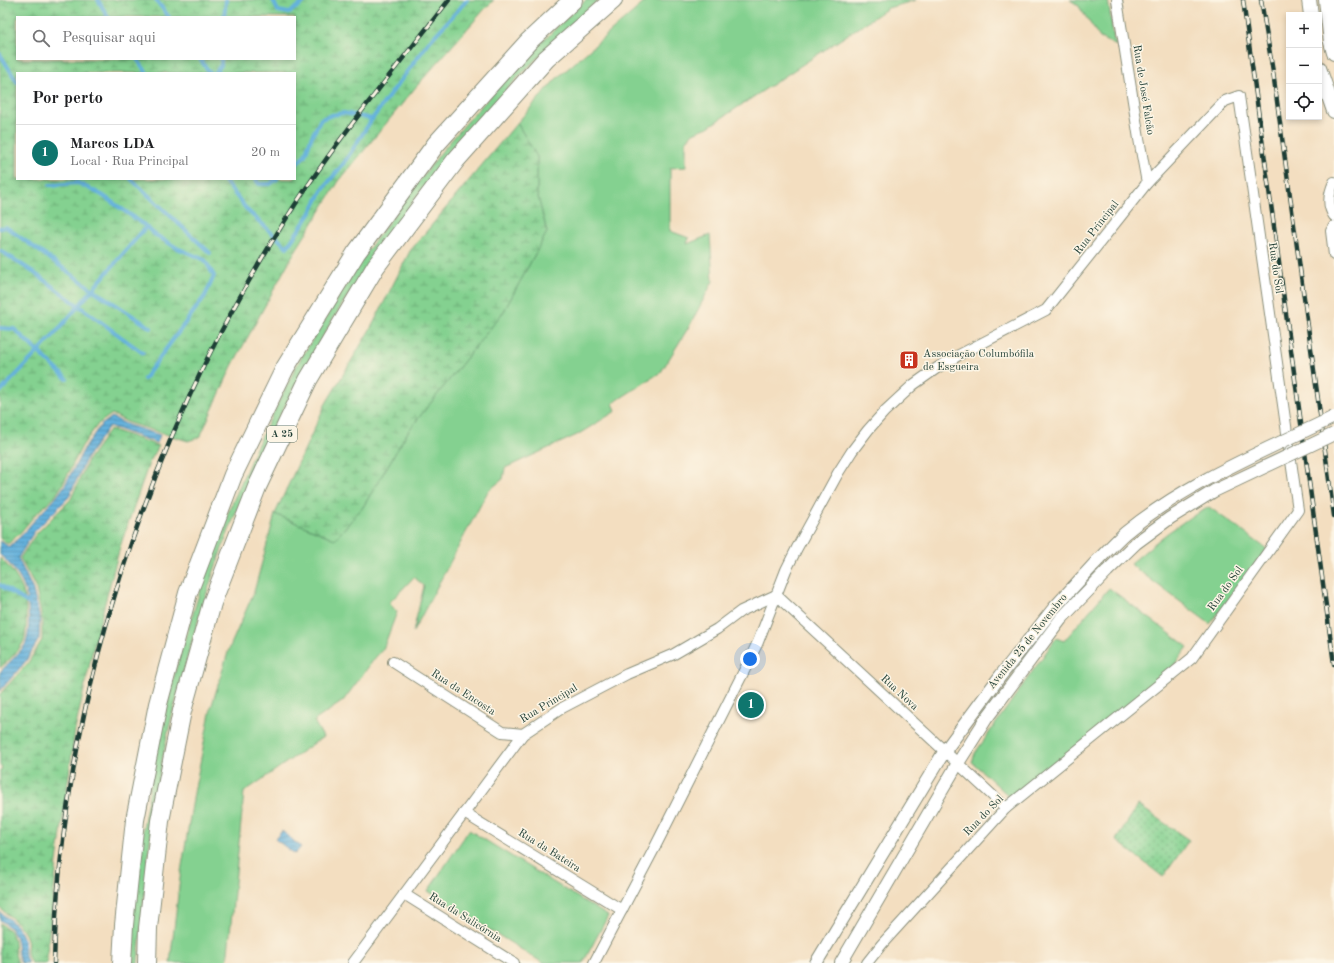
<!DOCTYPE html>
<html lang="pt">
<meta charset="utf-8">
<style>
:root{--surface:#fff;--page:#f6f6f6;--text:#202124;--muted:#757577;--line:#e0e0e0;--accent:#0f766e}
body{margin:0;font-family:"Old Standard TT",serif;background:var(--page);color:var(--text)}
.controls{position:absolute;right:12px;top:12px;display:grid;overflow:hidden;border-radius:0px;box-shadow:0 2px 6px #0003}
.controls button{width:36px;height:36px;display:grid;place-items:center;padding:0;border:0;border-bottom:1px solid var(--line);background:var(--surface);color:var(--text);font:20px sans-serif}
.you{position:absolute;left:750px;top:659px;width:14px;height:14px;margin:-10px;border:3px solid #fff;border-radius:50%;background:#1a73e8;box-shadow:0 0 0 6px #1a73e833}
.badge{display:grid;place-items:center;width:26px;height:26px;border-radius:50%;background:var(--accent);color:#fff;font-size:13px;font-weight:700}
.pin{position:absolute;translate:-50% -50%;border:2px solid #fff;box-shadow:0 1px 4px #0006}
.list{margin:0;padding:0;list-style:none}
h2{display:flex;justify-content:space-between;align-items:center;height:52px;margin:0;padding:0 16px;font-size:17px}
h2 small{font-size:13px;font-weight:400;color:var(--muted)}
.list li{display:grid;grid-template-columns:26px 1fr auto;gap:12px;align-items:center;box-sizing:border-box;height:56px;padding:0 16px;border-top:1px solid var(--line)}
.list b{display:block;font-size:15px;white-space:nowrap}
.list p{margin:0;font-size:13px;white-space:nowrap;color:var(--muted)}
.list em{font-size:13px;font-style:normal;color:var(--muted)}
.icon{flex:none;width:22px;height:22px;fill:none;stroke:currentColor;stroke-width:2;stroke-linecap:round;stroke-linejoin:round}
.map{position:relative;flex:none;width:1334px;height:963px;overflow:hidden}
.search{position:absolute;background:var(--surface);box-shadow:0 2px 6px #0003;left:16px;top:16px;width:280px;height:44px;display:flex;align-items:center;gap:10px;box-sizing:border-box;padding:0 14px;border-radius:0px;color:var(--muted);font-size:15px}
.panel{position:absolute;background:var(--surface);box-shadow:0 2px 6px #0003;left:16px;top:72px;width:280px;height:108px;border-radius:0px}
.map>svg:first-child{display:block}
.grass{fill:#84d190;stroke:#528762}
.wetland{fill:url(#wetland-marsh);stroke:#528762;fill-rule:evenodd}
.park{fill:url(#park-dots);stroke:#528762}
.water{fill:url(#water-rules);stroke:#417788}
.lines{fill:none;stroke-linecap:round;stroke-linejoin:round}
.stream{stroke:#63b1dd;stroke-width:4}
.minor-casing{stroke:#898e7a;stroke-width:12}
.tertiary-casing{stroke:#898e7a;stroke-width:14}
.secondary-casing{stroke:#898e7a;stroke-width:16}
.motorway-casing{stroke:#898e7a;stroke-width:20}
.minor{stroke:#fff;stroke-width:10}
.tertiary{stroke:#fff;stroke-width:12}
.secondary{stroke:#fff;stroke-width:14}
.motorway{stroke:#fff;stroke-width:18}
.rail-casing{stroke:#1f3d34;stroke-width:4.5}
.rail{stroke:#fcf5e5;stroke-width:3;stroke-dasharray:9;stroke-linecap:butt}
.tertiary-bridge-casing{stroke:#898e7a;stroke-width:14;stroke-linecap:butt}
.tertiary-bridge{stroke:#fff;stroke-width:12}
.labels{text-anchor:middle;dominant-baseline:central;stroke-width:3;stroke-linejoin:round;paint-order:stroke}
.shield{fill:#fcf5e5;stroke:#617469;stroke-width:1}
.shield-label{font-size:10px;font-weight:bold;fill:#1f3d34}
.street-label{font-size:11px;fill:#1f3d34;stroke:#fcf5e5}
.poi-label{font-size:11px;fill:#1f3d34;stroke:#fcf5e5;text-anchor:start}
</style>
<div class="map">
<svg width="1334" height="963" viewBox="0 0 1334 963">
<defs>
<pattern id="wetland-marsh" width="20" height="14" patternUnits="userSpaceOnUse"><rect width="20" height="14" fill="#84d190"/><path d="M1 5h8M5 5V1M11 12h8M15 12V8" fill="none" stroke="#6bab76"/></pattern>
<pattern id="park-dots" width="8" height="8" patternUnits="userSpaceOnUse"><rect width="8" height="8" fill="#84d190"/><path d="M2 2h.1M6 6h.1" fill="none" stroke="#6bab76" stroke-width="1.8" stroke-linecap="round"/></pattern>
<pattern id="water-rules" width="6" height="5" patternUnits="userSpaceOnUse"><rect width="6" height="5" fill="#63b1dd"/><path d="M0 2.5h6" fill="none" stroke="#5191b4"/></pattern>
</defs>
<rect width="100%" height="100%" fill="#fcf5e5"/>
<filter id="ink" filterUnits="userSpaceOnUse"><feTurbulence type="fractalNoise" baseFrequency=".025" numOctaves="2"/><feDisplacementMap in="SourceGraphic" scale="8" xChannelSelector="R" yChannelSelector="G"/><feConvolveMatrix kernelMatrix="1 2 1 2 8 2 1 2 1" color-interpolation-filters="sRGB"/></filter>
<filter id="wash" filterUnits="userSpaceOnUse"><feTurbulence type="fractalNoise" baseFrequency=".012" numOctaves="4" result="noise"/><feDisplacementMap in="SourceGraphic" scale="16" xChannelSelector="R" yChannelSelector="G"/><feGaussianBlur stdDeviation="0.9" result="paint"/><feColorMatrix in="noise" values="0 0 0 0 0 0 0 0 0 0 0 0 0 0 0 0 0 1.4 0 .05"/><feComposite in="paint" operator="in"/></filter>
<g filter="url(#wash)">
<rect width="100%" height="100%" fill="#f3dec0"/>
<g class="grass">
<path d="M586,0H598C544,49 492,102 446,159C363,261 293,376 242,498C213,566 191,640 173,712C152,794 146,879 138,963H130L135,892L143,828L156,751L176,668L199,594L219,534L256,448L298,363L367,251L442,151L473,115L515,69L559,25Z"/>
<path d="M647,0H916L888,8L708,127L693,133L686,141V167L670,168V231L689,238L687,244L710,235L713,281L690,325L661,372L613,403L616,411L577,435L505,468L503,479L488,491L413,632L424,586L414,577L389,603L397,612L383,649L375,658L343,701L314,721L323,737L244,792L227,963H170L180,878L194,793L211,708L229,649L254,592L275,514L335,539L363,507L409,430L504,311L547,232L537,193V157L517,123L556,79Z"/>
<path d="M1070,0H1108L1114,40L1117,46L1100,38L1078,5Z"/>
<path d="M1209,507L1267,549L1210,624L1130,564C1147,550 1163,535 1182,523C1190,516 1200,513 1209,507Z"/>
<path d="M1109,588L1188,647L1169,672L1012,799L972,762L975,753L1056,638L1064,641Z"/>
<path d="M469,830L608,916L583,963H543L428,891Z"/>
</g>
<g class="wetland">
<path d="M0,0H494L483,11L415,88L339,181L291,258L232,366L200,437L188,441L129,423L112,414L98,424L82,446L63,484L54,498L35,515L20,533L8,544L0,538ZM17,17H295V59H17ZM17,73H295V179H17Z"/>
<path d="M517,123L537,157V193L547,232L504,311L409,430L363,507L335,539L275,514L325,405L372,326L410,251Z"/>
<path d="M110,429L159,446L149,463L120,547L95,640L75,730L57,862L47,952V963H31C24,951 29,949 27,939C23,926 10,917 0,908V770L2,769L0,765V694L28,663L42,640V619L36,589L20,558L36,534L71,499L88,460Z"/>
<path d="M0,558C9,566 19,579 23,591C27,602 28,633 23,643C17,653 8,661 0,668Z"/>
<path d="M0,923C4,926 10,930 12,934C16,944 13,953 18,963H0Z"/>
</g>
<path class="park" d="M1138,805L1189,840L1163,877L1116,840Z"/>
<g class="water">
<path d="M112,417L128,425L160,435L157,443L109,426L86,459L69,497L34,532L18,558L33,590L40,619L39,639L26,661L0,691V672C8,663 18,655 25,645C31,634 29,601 25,590C22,579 9,562 0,555V541L9,547L22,535L37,517L55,499L65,485L85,447L100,426Z"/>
<path d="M282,831L301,847L295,854L275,839Z"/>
<path d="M0,912C9,919 22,928 24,941C26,950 23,954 28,963H21C17,956 18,951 17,944C16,933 9,926 0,920Z"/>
</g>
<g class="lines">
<g class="stream">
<path d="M98,0L108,17"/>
<path d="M156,0L169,17"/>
<path d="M273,0L278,11L289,13L307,0"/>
<path d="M224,17L226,0"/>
<path d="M0,54L17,82"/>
<path d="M137,59L147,73"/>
<path d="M200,59L210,73"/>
<path d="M215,73L221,65V59"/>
<path d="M295,166L305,155L312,136L321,119L332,115L344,113L372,119L429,42L467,0"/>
<path d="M131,179L210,253"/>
<path d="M223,179L248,211L287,247L310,214L323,189L344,163L372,119"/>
<path d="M255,179L259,184H270L277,179"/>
<path d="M50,185L78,183L102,195L143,224L154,234L177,248L205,260L214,276L205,296L144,379"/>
<path d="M0,228L6,227L92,289L151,328"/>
<path d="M1,251L33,272L143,353"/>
<path d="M0,328L14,329L67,379"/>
<path d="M0,392L52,337L146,227"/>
<path d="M0,585L31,605"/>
</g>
</g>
</g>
<g filter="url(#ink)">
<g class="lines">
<g class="minor-casing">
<g id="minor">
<path d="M1117,0L1139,139L1147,183"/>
<path d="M1334,182C1329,193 1327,206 1334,216"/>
<path d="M1334,226L1331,231L1334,255"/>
<path d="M776,595L1006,808"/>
<path d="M393,662L502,732L523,734"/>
<path d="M464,813L622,910"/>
<path d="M404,894L514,963"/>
<path d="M353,963L523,734L562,708L627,674L674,654L717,629L741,611L776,595"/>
<path d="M594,963L654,849L746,667L758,642L786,570L797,548L838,473L852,451L868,430L885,411L913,385L937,368L959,355L1046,310L1147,183L1225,101L1239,96L1298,510L1192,658L1006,808L882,944L867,963"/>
</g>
</g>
<g class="tertiary-casing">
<g id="tertiary">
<path d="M816,963L944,752L1001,675L1054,608L1097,561"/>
<path d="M841,963L958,763L986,719L1061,619L1107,571"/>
</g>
</g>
<g class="secondary-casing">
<g id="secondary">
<path d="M1309,0L1311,15"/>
<path d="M1326,0L1331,42L1334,53"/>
<path d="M1319,68L1334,111"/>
</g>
</g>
<g class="motorway-casing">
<g id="motorway">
<path d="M122,963L124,925L135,820L158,704L188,593L233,475L285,368L356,253L436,144L529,41L573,0"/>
<path d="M147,963L148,928L160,821L182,711L212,603L257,487L308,380L376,266L456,160L546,59L613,0"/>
</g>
</g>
<use href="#minor" class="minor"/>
<use href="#tertiary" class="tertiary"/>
<use href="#secondary" class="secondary"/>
<use href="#motorway" class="motorway"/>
<g class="rail-casing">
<g id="rail">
<path d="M1243,0L1334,664"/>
<path d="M1261,0L1273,72L1334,516"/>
<path d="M54,963C59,756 117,543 208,357C230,313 255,269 281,227C330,147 391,74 449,0"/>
</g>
</g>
<use href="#rail" class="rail"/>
<g class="tertiary-bridge-casing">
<g id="tertiary-bridge">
<path d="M1097,561C1106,552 1115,542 1125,533C1187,482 1262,452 1334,417"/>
<path d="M1107,571L1136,543L1170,518L1214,491L1334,434"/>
</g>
</g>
<use href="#tertiary-bridge" class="tertiary-bridge"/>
</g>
</g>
<defs>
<g id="building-square" transform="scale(1)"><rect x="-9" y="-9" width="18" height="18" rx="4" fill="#c8321e" stroke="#fcf5e5"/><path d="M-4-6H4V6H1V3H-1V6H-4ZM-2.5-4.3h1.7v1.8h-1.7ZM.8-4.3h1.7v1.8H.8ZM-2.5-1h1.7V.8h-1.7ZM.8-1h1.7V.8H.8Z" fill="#fff"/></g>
</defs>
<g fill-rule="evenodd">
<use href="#building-square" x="909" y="360"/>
</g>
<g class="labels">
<rect class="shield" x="267" y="426" width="30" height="16" rx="3"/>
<g class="shield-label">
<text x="282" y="434">A 25</text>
</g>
<g class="street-label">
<text transform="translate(1143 90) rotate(81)">Rua de José Falcão</text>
<text transform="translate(1097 228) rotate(-52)">Rua Principal</text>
<text transform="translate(1275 268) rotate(82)">Rua do Sol</text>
<text transform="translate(1226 589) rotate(-54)">Rua do Sol</text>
<text transform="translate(1028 642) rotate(-51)">Avenida 25 de Novembro</text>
<text transform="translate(463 693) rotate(33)">Rua da Encosta</text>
<text transform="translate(899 693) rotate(43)">Rua Nova</text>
<text transform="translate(549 704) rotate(-31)">Rua Principal</text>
<text transform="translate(984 816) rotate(-46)">Rua do Sol</text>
<text transform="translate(549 851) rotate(32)">Rua da Bateira</text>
<text transform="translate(465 918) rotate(32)">Rua da Salicórnia</text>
</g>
<g class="poi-label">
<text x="923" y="354">Associação Columbófila<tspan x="923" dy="13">de Esgueira</tspan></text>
</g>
</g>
</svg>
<div class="controls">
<button>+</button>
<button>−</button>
<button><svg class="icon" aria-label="locate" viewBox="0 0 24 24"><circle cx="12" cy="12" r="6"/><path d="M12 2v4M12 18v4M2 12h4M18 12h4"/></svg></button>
</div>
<div class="you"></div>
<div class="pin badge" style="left:751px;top:705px">1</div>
<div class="search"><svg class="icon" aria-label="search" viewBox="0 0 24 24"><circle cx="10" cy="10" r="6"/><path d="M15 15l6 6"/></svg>Pesquisar aqui</div>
<section class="panel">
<h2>Por perto<small></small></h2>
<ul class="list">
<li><span class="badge">1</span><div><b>Marcos LDA</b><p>Local · Rua Principal</p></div><em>20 m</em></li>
</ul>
</section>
</div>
